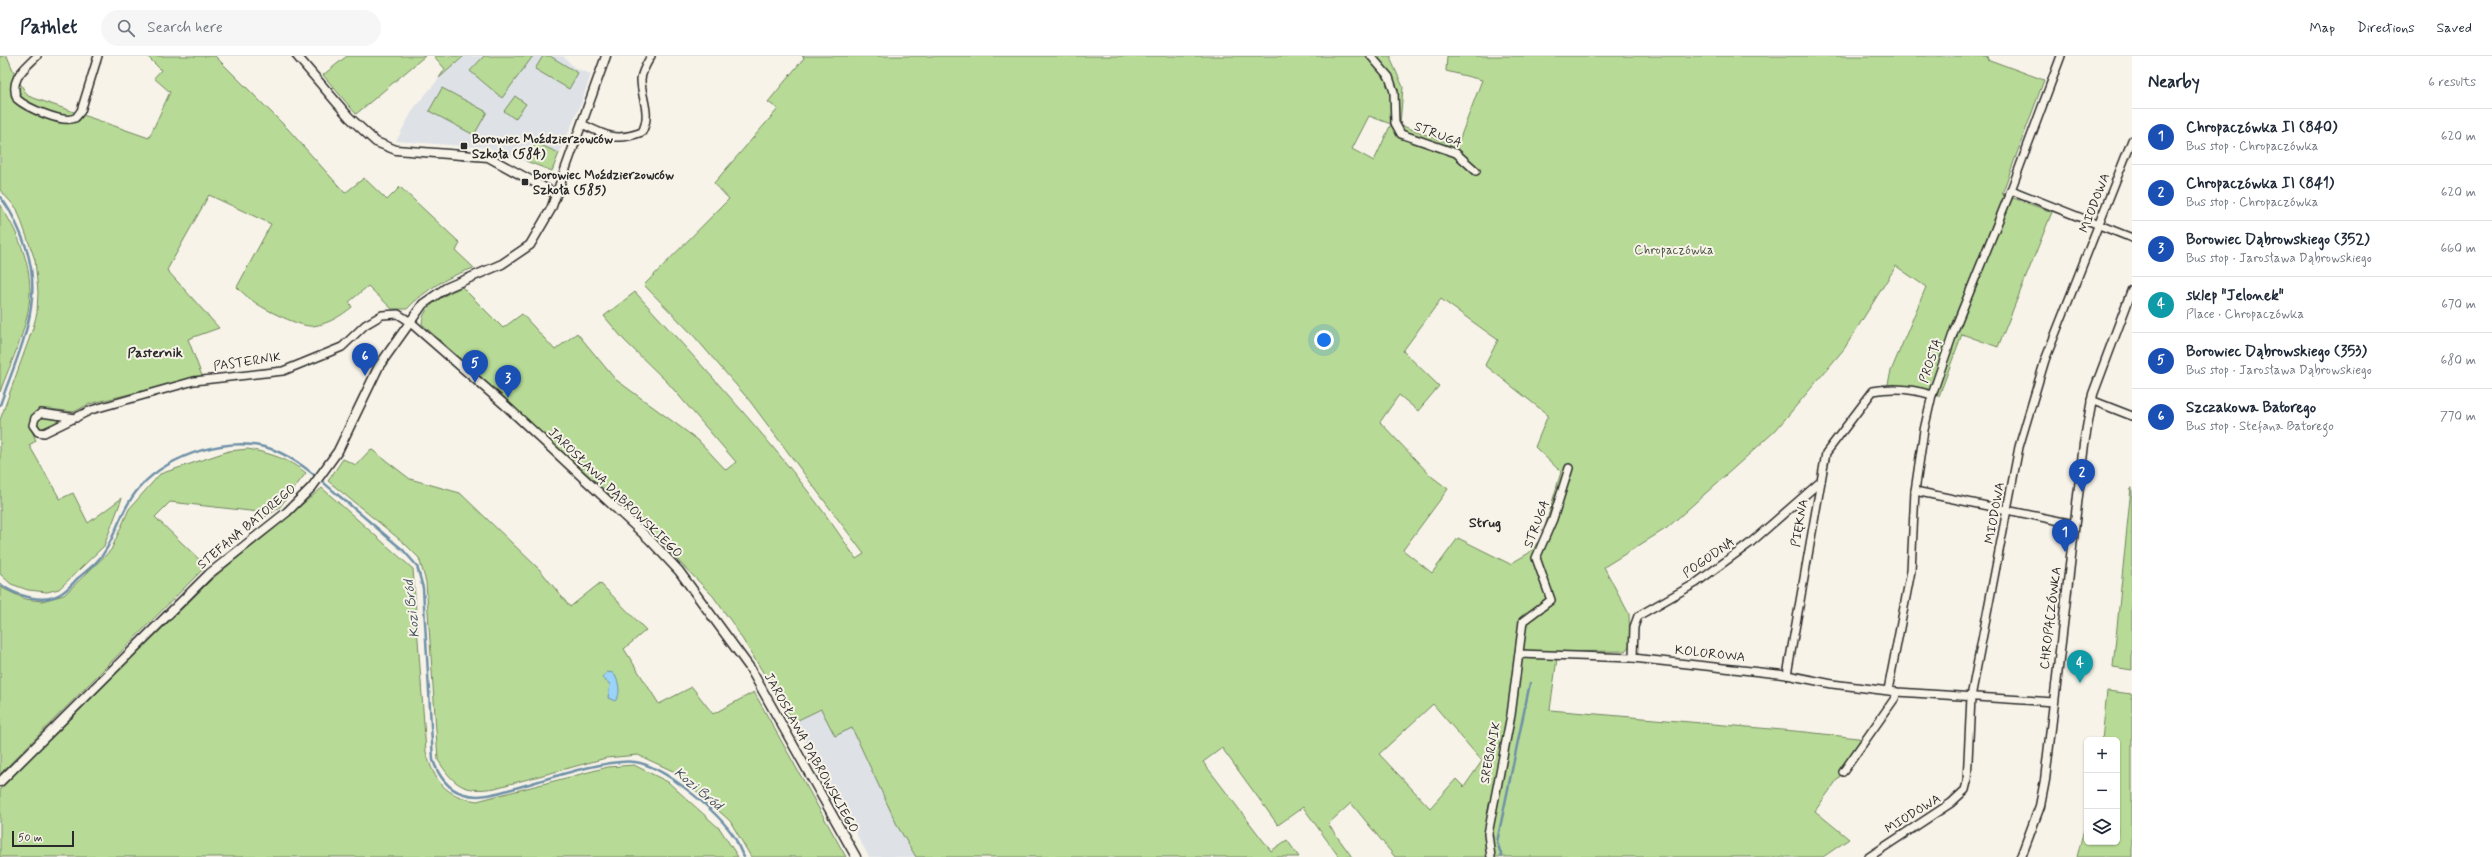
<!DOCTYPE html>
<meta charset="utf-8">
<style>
:root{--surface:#fff;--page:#f6f6f7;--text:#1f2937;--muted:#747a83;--line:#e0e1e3;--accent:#ea580c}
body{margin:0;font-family:Mynerve,sans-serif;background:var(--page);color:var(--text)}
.controls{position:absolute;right:12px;bottom:12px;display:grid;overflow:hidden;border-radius:6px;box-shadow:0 1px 3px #0004}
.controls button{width:36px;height:36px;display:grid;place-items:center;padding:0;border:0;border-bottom:1px solid var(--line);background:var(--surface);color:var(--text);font:20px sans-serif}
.scale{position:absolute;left:12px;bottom:10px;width:62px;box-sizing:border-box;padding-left:4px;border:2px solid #2b2b2b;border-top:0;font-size:11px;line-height:14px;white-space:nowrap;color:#2b2b2b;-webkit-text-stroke:3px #f7f3e8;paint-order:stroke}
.you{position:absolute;left:1324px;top:284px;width:14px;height:14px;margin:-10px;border:3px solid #fff;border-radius:50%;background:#1a73e8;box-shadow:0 0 0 6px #1a73e833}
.badge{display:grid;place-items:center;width:26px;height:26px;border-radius:50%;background:var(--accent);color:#fff;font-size:13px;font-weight:700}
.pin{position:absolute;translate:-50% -33px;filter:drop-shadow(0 1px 2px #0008)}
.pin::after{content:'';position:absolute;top:21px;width:14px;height:12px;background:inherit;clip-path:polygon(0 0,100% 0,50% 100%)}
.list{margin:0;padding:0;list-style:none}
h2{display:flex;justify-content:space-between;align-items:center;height:52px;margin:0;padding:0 16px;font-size:17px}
h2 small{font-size:13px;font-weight:400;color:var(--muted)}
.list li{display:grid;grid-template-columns:26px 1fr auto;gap:12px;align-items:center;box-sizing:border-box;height:56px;padding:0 16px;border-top:1px solid var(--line)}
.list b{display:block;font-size:15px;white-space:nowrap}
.list p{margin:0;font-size:13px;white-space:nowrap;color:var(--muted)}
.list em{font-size:13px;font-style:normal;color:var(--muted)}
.icon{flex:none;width:22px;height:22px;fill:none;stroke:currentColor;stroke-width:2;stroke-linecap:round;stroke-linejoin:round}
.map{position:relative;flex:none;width:2132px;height:801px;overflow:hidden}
header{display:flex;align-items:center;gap:24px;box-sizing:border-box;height:56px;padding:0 20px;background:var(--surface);border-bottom:1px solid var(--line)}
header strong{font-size:19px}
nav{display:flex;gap:22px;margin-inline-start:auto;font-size:14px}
.search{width:280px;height:36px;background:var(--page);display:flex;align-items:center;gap:10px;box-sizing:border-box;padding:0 14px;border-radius:22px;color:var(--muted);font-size:15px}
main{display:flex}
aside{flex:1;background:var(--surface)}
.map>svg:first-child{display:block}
.built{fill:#dee2e7}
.green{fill:#b7db96;stroke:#718360;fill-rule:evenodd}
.water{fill:#9bd3fa;stroke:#6e90a7}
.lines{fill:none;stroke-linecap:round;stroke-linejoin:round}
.stream{stroke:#6e90a7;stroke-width:2.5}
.minor-casing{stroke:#2b2b2b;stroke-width:10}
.tertiary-casing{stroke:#2b2b2b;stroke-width:11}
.minor{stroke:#f7f3e8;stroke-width:7}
.tertiary{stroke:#f7f3e8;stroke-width:8}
.poi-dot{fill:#2b2b2b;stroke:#f7f3e8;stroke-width:1.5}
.labels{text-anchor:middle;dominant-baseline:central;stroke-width:4;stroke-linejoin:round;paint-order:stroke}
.street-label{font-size:13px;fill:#2b2b2b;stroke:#f7f3e8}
.poi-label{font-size:13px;font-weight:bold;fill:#2b2b2b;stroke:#f7f3e8;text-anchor:start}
.park-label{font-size:13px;fill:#4e5746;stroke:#f7f3e8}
.neighbourhood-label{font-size:14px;font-weight:bold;fill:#2b2b2b;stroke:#f7f3e8}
.water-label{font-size:14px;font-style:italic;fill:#47555f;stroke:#f7f3e8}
</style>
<header>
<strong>Pathlet</strong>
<div class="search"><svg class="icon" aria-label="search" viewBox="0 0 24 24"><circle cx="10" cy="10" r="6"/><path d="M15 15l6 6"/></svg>Search here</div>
<nav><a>Map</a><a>Directions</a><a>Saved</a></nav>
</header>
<main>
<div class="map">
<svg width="2132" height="801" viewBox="0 0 2132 801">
<rect width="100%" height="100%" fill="#f7f3e8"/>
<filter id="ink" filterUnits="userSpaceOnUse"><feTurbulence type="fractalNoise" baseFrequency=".025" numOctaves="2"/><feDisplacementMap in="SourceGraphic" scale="8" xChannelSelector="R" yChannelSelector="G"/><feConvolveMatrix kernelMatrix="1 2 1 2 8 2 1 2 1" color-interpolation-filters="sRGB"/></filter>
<g filter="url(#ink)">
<g class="built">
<path d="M464,0H563L575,12L591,18L581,48L552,115L489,92L396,85L414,52L442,19Z"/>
<path d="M821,653L852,671L898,771L916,801H869L794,666Z"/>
</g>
<g class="green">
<path d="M0,0H7L16,21L28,40L149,82L170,36L154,22L161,14L147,0H215L288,73L345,137L364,122L387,144L400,131L460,187L456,195L474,212C448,220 425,234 407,253H392L368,230L349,246L352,251C341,260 328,268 313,270C302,272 263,253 253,245C247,241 242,236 237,231L271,168L209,139L167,214L219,272L188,283L202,320L89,348L74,356L50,353L40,354L30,369L36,385L29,389L60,443L73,437L88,467L122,442L104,490L59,533L47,536L28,534L11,528L0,518V364L33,272L37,257L38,236L35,204L17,153L0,134Z"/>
<path d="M347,0H425L356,58L323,19Z"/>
<path d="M434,0H464L439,22L445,13Z"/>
<path d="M484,0H533L502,42L470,15Z"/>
<path d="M543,0H550L578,17L569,33L535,13Z"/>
<path d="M802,0H1391V4L1403,31L1400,69L1457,90L1482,24L1446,15L1447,0H1988L1987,3L2044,24L2002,138L2052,156L1998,291L1962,278L1939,340L1886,336L1891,315L1926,231L1896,210L1844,293L1775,375L1667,472L1604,511L1629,558L1630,589L1625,595L1532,596L1557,602L1550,654L1806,676L1866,683L1815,755L1849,783L1823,801H1395L1351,747L1328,768L1352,801H1339L1303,751L1278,769L1222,692L1203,706L1271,795L1287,784L1299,801H916L898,771L852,672L835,680L821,653L794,666L733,568L713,540L642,468L422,268C422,249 447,238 462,231L503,272L522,258L555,294L577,277L615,323L698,384L726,414L736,406L668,327L624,284L604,260L635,236C712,321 793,406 856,503L864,498L749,344L693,279L644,229L729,143L714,127L778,53L768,46L804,2ZM1369,60L1391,68L1374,105L1352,93ZM1441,243L1498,284L1485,309L1548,359L1535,391L1561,416L1542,481L1529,497L1510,508L1458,482L1432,517L1403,494L1448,433L1431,420L1380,366L1399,339L1418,355L1439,330L1403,295ZM1433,648L1482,705L1464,731L1456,723L1430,752L1379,698Z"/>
<path d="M442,32L487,56L474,79L429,55Z"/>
<path d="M515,40L526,48L515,63L504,55Z"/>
<path d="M534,86L559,97L552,115L526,105Z"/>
<path d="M0,149C17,174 30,205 30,235C30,269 11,305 0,336Z"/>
<path d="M41,360L65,363L40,373L36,367Z"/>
<path d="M248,393C269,397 289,403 306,417L279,452L265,461L259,456L170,446L155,461L206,510L0,718V531L25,543L42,545L64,539L111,494L129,453L160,418L229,395Z"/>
<path d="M371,393L410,423L460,437L540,514L570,551L600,527L646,574L624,593L659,648L692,631L713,658L754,636L846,801H751L730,765L675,716L638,699L606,702L495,732C465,737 454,730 438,704L426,526L419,502L404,487L328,425L343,403L356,409Z"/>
<path d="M322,432L413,513L426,696C435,726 445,740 477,745L608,711L634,709L668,726L720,773L738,801H0V733L212,523Z"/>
<path d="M2131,432H2132V614L2113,611Z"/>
<path d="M2107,635L2132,638V801H2077L2087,762V786H2117V684H2102Z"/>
</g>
<path class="water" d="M607,616L613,617C619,623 622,640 615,645L608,642L610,628L602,622Z"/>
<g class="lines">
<g class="stream">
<path d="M0,141C9,151 15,164 20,176C49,239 21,289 0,349"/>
<path d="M0,528C16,540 44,549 62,537C68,533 73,527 78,522C89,513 100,505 107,492C118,471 124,449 140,431C169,398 232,378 274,394C299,404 318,422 338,439C360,457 381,476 403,494L417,510L423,532L433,704C438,719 448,734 464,738C480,743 497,737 512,733C541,725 608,702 635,706C665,710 719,757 735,782C738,788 740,795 744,801"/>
<path d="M1502,801L1497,786L1530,627"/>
</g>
<g class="minor-casing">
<g id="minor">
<path d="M37,0C24,13 9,23 17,43C26,51 62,68 75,62C77,61 79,57 81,55L98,0"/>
<path d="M1371,0L1389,21L1394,36L1395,67L1401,78L1456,97L1476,115"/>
<path d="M582,68C606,80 616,86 642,76C652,57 641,43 641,23C642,15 647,7 651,0"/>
<path d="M2011,134L2132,182"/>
<path d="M2091,344L2132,360"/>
<path d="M76,362L41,357L35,362L33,369L38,376L44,377L91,354L194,325L283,315L342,291L365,269L382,259L398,258L409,265"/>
<path d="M1915,435L2074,468"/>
<path d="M1519,598L1633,602L1787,619L1832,628L1897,636L2054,646"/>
<path d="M1633,602L1634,571L1638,560L1696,527L1749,488L1819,427"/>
<path d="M1787,619L1826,397L1873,335C1893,331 1913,333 1932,339"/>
<path d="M1888,634L1911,515L1915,435L1924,374L1932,339L1955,272L2011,134L2061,0"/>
<path d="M1843,716L1895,642L1897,636"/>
<path d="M1491,801L1488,778L1511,659L1523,565L1551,544L1536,502L1553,463L1569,412"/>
<path d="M1869,801L1951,747L1965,734L1967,726L1971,641L2019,391L2045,304L2132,84"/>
</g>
</g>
<g class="tertiary-casing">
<g id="tertiary">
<path d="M297,0L349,61L376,86L396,94L488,101L556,138"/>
<path d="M409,265L505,349L650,484L679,515L750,612L856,801"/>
<path d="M0,726L209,518L287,456L312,431L338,395L379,310L423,248L446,232L502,208L530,189L551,153L606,0"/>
<path d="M2021,801L2040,750L2045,724L2084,388L2093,338L2132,234"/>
</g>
</g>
<use href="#minor" class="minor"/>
<use href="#tertiary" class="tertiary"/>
</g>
</g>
<g class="poi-dot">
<rect x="460" y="86" width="8" height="8" rx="2"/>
<rect x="521" y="122" width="8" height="8" rx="2"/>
</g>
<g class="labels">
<g class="street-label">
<text transform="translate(1438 79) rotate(21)">STRUGA</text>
<text transform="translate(2095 147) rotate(-69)">MIODOWA</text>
<text transform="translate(1931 305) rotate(-71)">PROSTA</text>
<text transform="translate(247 306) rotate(-8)">PASTERNIK</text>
<text transform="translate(615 437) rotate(44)">JAROSŁAWA DĄBROWSKIEGO</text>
<text transform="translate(1995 457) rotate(-80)">MIODOWA</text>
<text transform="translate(1800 467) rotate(-80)">PIĘKNA</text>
<text transform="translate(1537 468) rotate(-69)">STRUGA</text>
<text transform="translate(247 471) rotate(-40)">STEFANA BATOREGO</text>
<text transform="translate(1709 502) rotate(-35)">POGODNA</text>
<text transform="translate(2051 562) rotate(-83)">CHROPACZÓWKA</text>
<text transform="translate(1710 598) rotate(6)">KOLOROWA</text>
<text transform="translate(811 697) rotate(61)">JAROSŁAWA DĄBROWSKIEGO</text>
<text transform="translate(1491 697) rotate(-79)">SREBRNIK</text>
<text transform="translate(1913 758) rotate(-32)">MIODOWA</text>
</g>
<g class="poi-label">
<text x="472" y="83">Borowiec Moździerzowców<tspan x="472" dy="15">Szkoła (584)</tspan></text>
<text x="533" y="119">Borowiec Moździerzowców<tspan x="533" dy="15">Szkoła (585)</tspan></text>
</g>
<g class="park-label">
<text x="1674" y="194">Chropaczówka</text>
</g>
<g class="neighbourhood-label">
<text x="155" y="297">Pasternik</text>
<text x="1485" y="467">Strug</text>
</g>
<g class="water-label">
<text transform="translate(412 553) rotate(-96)">Kozi Bród</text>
<text transform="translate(698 733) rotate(40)">Kozi Bród</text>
</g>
</g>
</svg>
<div class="controls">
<button>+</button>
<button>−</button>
<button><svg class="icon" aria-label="layers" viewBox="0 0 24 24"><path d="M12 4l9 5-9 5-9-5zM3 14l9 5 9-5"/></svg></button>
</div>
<div class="scale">50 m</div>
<div class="you"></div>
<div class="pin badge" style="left:2065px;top:496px;background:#1a4fb4">1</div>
<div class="pin badge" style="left:2082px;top:436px;background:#1a4fb4">2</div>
<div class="pin badge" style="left:508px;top:342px;background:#1a4fb4">3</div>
<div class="pin badge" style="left:2080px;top:627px;background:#0f9aa8">4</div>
<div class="pin badge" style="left:475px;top:327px;background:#1a4fb4">5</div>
<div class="pin badge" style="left:365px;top:320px;background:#1a4fb4">6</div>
</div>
<aside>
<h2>Nearby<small>6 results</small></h2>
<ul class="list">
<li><span class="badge" style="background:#1a4fb4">1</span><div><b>Chropaczówka II (840)</b><p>Bus stop · Chropaczówka</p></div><em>620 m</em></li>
<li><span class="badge" style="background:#1a4fb4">2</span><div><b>Chropaczówka II (841)</b><p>Bus stop · Chropaczówka</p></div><em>620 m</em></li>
<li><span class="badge" style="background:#1a4fb4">3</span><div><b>Borowiec Dąbrowskiego (352)</b><p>Bus stop · Jarosława Dąbrowskiego</p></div><em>660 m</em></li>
<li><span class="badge" style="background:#0f9aa8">4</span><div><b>sklep &quot;Jelonek&quot;</b><p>Place · Chropaczówka</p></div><em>670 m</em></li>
<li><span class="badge" style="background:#1a4fb4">5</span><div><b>Borowiec Dąbrowskiego (353)</b><p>Bus stop · Jarosława Dąbrowskiego</p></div><em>680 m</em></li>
<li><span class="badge" style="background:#1a4fb4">6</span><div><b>Szczakowa Batorego</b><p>Bus stop · Stefana Batorego</p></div><em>770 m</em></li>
</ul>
</aside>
</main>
